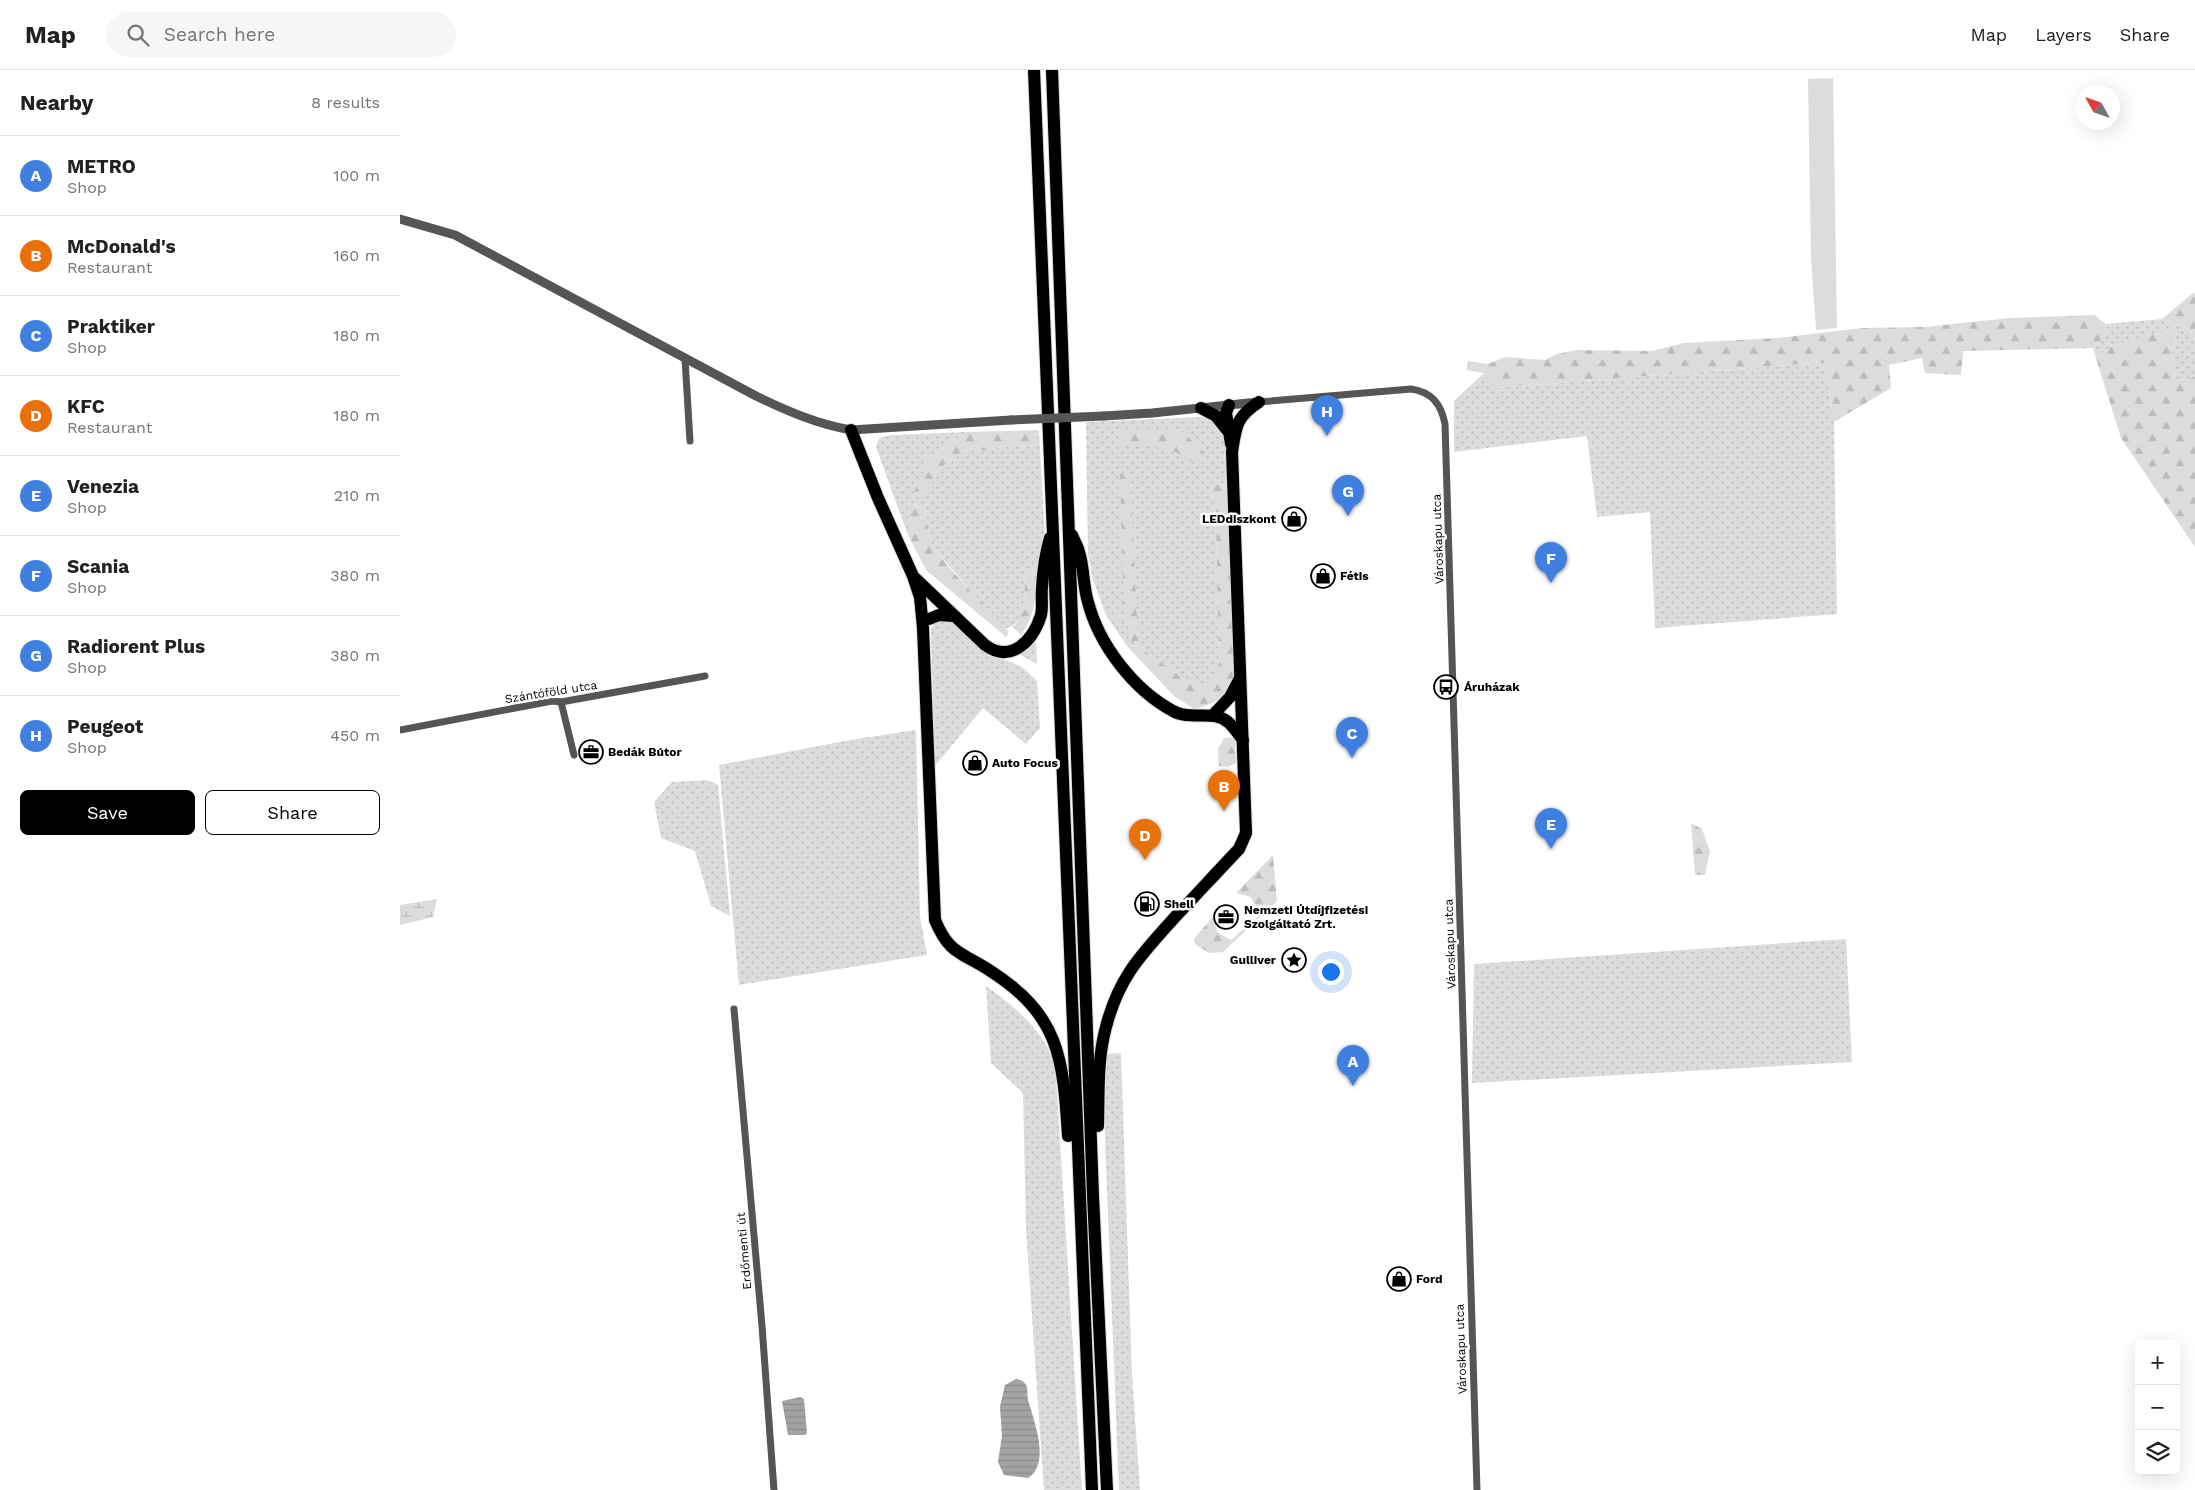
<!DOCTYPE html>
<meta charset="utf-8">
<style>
:root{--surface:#fff;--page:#f6f6f6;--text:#202124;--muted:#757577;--line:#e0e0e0;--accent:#000}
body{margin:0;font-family:"Work Sans",sans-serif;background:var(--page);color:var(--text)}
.controls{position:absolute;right:15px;bottom:15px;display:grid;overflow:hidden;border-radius:8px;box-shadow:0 5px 20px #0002}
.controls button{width:45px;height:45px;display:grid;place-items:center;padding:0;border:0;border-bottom:1px solid var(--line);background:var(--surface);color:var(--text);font:25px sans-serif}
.compass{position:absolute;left:1675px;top:15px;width:45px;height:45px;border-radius:50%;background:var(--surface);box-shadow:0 5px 20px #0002;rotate:310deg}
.you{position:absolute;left:930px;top:901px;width:18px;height:18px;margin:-12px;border:4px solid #fff;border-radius:50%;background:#1a73e8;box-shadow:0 0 0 8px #1a73e833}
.badge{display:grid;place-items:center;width:32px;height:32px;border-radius:50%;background:var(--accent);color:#fff;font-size:16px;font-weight:700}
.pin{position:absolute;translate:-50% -41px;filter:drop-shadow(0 1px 2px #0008)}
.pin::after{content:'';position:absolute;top:26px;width:18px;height:15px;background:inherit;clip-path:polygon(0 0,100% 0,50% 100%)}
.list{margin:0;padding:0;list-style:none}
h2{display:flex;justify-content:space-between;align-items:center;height:65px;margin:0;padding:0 20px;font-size:21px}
h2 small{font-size:16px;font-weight:400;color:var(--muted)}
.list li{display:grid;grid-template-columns:32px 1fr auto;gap:15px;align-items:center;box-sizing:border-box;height:80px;padding:0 20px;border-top:1px solid var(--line)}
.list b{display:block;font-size:19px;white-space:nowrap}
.list p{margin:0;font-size:16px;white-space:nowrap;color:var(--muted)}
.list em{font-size:16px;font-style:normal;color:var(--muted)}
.actions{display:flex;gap:10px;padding:15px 20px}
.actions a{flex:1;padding:11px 0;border:1px solid var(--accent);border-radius:8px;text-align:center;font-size:18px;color:var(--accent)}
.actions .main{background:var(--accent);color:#fff}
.icon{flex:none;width:28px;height:28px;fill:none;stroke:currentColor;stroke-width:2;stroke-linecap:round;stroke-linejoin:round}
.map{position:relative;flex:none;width:1795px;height:1420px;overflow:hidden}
header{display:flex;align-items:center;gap:30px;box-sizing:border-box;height:70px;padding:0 25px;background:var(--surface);border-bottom:1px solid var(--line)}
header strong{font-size:24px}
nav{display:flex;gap:28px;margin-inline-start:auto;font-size:18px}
.search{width:350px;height:45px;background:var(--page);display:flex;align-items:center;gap:12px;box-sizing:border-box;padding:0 18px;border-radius:28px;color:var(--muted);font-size:19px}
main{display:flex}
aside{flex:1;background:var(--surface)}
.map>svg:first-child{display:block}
.grass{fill:url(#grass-dots)}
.forest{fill:url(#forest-firs)}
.wetland{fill:url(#wetland-marsh)}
.garden{fill:#dcdcdc}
.water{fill:url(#water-rules)}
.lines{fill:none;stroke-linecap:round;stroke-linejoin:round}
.motorway-casing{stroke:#dbdbdb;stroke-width:14}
.minor{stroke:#555;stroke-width:7}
.tertiary{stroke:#555;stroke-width:9}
.motorway{stroke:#000;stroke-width:12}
.tertiary-bridge{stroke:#555;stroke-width:9}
.labels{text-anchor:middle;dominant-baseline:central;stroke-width:5;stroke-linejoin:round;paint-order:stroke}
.poi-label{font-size:12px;font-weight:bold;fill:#000;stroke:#fff;text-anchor:start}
.street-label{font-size:12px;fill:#000;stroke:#fff}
</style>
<header>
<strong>Map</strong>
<div class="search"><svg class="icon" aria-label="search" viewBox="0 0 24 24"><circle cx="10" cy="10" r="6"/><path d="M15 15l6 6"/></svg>Search here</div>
<nav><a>Map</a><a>Layers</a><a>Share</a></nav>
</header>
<main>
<aside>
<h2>Nearby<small>8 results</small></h2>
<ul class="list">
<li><span class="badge" style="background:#3f7fe0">A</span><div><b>METRO</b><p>Shop</p></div><em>100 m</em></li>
<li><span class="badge" style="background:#e8710a">B</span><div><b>McDonald's</b><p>Restaurant</p></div><em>160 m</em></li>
<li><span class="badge" style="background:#3f7fe0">C</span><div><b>Praktiker</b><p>Shop</p></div><em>180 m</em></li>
<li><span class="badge" style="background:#e8710a">D</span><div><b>KFC</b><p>Restaurant</p></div><em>180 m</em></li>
<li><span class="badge" style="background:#3f7fe0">E</span><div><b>Venezia</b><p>Shop</p></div><em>210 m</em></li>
<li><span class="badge" style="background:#3f7fe0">F</span><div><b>Scania</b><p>Shop</p></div><em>380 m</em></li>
<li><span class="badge" style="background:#3f7fe0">G</span><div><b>Radiorent Plus</b><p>Shop</p></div><em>380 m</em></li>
<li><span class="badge" style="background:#3f7fe0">H</span><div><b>Peugeot</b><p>Shop</p></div><em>450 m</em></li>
</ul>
<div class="actions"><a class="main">Save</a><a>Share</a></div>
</aside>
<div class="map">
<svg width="1795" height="1420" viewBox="0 0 1795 1420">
<defs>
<pattern id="grass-dots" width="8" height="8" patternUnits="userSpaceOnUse" patternTransform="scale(1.25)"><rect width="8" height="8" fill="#dcdcdc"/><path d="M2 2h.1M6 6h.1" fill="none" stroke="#bbb" stroke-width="1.8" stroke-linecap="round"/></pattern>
<pattern id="forest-firs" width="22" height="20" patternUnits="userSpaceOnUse" patternTransform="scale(1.25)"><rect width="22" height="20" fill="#dcdcdc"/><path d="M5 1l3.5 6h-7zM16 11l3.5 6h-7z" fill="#bbb"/></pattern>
<pattern id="wetland-marsh" width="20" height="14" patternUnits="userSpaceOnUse" patternTransform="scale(1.25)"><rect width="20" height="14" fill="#dcdcdc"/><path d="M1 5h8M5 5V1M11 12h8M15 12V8" fill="none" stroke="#bbb"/></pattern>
<pattern id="water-rules" width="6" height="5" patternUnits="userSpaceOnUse" patternTransform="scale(1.25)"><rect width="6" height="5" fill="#a3a3a3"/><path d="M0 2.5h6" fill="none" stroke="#8b8b8b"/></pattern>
</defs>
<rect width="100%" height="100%" fill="#fff"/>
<g class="grass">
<path d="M1762,249L1790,260L1795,270V307L1775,311L1772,280L1777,262L1757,263L1712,276L1696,288L1693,278L1707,264L1706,254Z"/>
<path d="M1425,292L1434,352L1437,544L1255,558L1250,442L1197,447L1187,366L1054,382V331L1084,303L1095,318Z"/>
<path d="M802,347C831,351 827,389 829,412L811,415L816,457L819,593L812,611L800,614L785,610L740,577L727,576L706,545L693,510L688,484L686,352Z"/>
<path d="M639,360L645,467L638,500L624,499C624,519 630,554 604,559L531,475L525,439L509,432L508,465L476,377L479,368L491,365L566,362L533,385L538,399L569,378C589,384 592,377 610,376C619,376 626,377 635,375Z"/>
<path d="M551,549L583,580L622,597L637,611L640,658L626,674L583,638L535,696L531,558L538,550Z"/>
<path d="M636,571L637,594L617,583L627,579Z"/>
<path d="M516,660L520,847L527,885L339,915L319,695L450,670Z"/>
<path d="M307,710L318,715L330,846L311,836L295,781L261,768L254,732L272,712Z"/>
<path d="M1446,869L1452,992L1072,1013L1074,894Z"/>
<path d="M586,916C612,935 638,955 651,985C654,992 655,1001 656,1008L682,1420H644L626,1159L623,1023L591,993Z"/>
<path d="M721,983L732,1305L740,1420H719L704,1044L707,984Z"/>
</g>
<g class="forest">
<path d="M1795,223V270L1790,260L1762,249L1792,224Z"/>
<path d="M1694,245L1706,254L1707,264L1693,278L1563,281L1561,305L1525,303L1522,288L1489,295L1491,318L1434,352L1425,292L1095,318L1084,303L1067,300L1068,291L1088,294L1105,287L1145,290L1157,284L1177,280L1252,281L1284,273L1377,268L1462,258L1524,257L1610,248Z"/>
<path d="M1777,261L1772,280L1775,311L1795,307V477L1721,368L1696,288L1712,276L1757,263Z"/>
<path d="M723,359L783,362L805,383V392L797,395L772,380L748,376L722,374L718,369Z"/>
<path d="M639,360L635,375C626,377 619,376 610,376C591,377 591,384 569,378L538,399L526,428L512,426L527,395L523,393L526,385H533L566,362Z"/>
<path d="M730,403L738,571H729L728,551H716L714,544H724L720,404Z"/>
<path d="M829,412L836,602C828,628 819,632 794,639L774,626L727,576L740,577L785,610L800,614L812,610L819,593L816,457L811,415Z"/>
<path d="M508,432L525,439L531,475L555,504L609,562L606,567L526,500L508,465Z"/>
<path d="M624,498L638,500C636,524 636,545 621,565L613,557C628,543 624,517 624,498Z"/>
<path d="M835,667L836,693L828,697L819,696L818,679L824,668Z"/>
<path d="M1291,753L1302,759L1310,781L1305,805H1295Z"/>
<path d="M873,785L877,831L823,882L809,883L795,874L794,869L815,844L817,862L831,870L860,845L851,827L836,823Z"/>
</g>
<path class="wetland" d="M37,829L33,847L0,855V835Z"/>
<path class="garden" d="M1433,8L1437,258L1416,260L1411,188L1408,9Z"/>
<g class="water">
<path d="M616,1309C620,1310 623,1310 626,1315C628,1319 627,1325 628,1330C634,1351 651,1393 628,1408L604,1405L598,1392L602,1366L600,1337L605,1315Z"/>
<path d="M400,1327L404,1329L407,1363L405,1365H388L382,1331Z"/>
</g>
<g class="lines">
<g class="motorway-casing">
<g id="motorway">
<path d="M634,0L692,1420"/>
<path d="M652,0L693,1126L707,1420"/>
<path d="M829,335L826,343L831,374"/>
<path d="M801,338L816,346L827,360"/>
<path d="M451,360L478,428L513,506L520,527L523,558L535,850C549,884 561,882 589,900C660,945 663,988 668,1066"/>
<path d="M672,465C674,471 678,476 679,482C684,497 683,516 688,532C699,575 734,620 773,641C790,651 814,639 828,652C834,657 838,664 843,670"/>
<path d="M516,509L585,575C611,594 633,571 641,545C643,537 641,526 642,518C643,500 645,485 650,468"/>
<path d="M529,549L539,545L552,546"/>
<path d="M813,645L830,627L840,608"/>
<path d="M698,1056C699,1024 697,989 706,957C719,906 742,884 776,846C797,824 818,801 839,779L846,763L832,382C836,356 836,347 859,332"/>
</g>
</g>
<g class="minor">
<path d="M285,289L290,371"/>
<path d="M859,332L1011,319C1032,322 1041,334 1045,354L1077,1420"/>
<path d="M161,632L174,685"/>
<path d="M0,660L152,631L161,632L305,606"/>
<path d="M334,939L362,1256L374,1420"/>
</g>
<g class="tertiary">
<path d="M0,149L55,165L356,326C387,341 417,354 451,360L611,350"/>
<path d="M704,346L752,343L858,332"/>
</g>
<use href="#motorway" class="motorway"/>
<path class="tertiary-bridge" d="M611,350L704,346"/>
</g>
<defs>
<g id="shop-ring" transform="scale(1.25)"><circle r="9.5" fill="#fff" stroke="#000" stroke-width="1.5"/><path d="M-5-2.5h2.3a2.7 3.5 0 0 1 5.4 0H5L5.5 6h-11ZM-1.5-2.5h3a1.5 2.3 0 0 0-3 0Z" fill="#000"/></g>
<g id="bus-ring" transform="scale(1.25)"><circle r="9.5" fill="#fff" stroke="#000" stroke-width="1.5"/><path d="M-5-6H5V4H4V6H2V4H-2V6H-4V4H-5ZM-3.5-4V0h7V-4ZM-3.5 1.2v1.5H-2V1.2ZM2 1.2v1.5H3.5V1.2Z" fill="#000"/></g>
<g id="office-ring" transform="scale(1.25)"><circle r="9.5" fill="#fff" stroke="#000" stroke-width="1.5"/><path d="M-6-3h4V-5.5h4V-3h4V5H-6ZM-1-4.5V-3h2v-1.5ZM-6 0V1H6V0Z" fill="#000"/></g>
<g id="fuel-ring" transform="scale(1.25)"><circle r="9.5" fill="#fff" stroke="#000" stroke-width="1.5"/><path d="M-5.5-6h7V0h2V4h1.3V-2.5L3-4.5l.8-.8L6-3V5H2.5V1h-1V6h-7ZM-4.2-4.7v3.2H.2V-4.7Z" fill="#000"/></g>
<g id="sight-ring" transform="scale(1.25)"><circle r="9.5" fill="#fff" stroke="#000" stroke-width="1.5"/><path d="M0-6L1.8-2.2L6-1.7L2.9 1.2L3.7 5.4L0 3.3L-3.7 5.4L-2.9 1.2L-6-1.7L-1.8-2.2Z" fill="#000"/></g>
</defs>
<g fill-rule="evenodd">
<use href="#shop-ring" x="894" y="449"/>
<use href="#shop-ring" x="923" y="506"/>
<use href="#bus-ring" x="1046" y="617"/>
<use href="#office-ring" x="191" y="682"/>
<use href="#shop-ring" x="575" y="693"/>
<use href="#fuel-ring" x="747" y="834"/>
<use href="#office-ring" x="826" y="847"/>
<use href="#sight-ring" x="894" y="890"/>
<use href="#shop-ring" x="999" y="1209"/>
</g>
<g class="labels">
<g class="poi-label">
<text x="876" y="449" text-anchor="end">LEDdiszkont</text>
<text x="940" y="506">Fétis</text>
<text x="1064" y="617">Áruházak</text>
<text x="208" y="682">Bedák Bútor</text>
<text x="592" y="693">Auto Focus</text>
<text x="764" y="834">Shell</text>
<text x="844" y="840">Nemzeti Útdíjfizetési<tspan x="844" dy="14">Szolgáltató Zrt.</tspan></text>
<text x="876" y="890" text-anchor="end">Gulliver</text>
<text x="1016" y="1209">Ford</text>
</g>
<g class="street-label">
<text transform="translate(1038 469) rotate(-92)">Városkapu utca</text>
<text transform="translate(151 622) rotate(-9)">Szántóföld utca</text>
<text transform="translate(1050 874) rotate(-92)">Városkapu utca</text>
<text transform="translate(344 1181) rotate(-95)">Erdőmenti út</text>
<text transform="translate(1061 1279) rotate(-92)">Városkapu utca</text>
</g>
</g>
</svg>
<div class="controls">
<button>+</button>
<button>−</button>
<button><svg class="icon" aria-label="layers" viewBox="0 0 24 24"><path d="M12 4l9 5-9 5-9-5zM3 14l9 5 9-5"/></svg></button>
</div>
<svg class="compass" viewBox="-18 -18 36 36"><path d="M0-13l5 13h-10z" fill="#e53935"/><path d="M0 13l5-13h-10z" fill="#757577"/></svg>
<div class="you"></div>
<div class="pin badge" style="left:953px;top:1016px;background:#3f7fe0">A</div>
<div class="pin badge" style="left:824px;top:741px;background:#e8710a">B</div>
<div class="pin badge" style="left:952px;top:688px;background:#3f7fe0">C</div>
<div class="pin badge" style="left:745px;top:790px;background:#e8710a">D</div>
<div class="pin badge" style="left:1151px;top:779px;background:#3f7fe0">E</div>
<div class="pin badge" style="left:1151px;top:513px;background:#3f7fe0">F</div>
<div class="pin badge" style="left:948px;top:446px;background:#3f7fe0">G</div>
<div class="pin badge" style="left:927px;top:366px;background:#3f7fe0">H</div>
</div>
</main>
